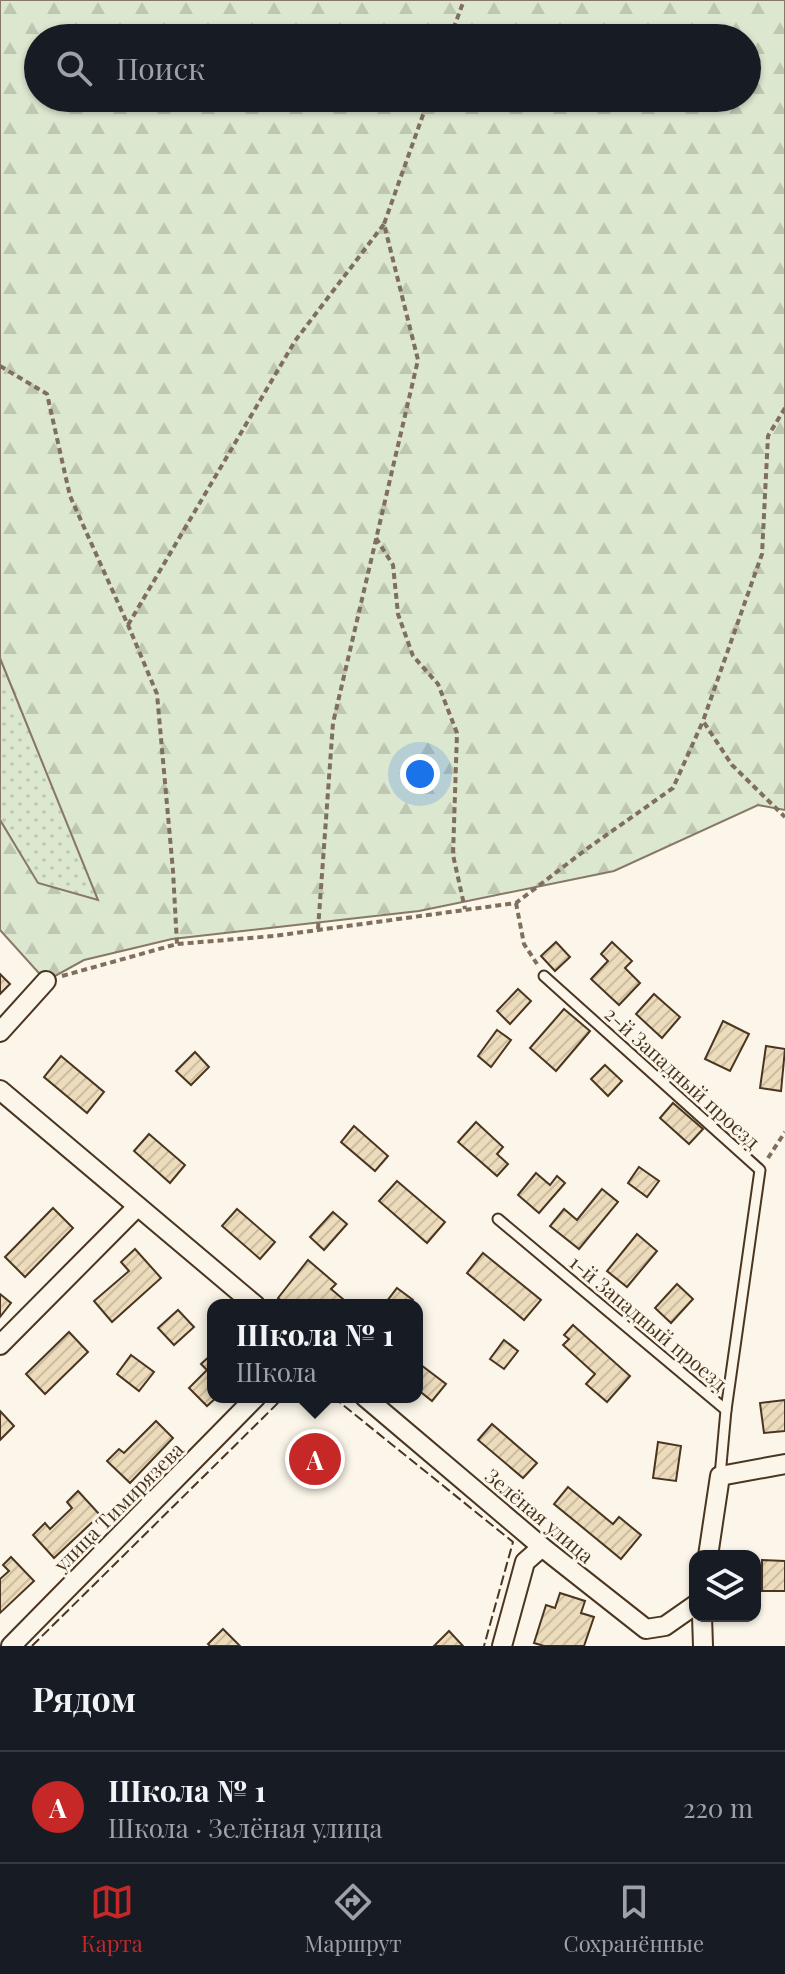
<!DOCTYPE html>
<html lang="ru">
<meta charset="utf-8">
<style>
:root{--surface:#171b24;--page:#20242c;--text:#f1f3f6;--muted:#9ea1a6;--line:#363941;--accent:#c62828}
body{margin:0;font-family:"Playfair Display",serif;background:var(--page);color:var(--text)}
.controls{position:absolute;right:24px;bottom:24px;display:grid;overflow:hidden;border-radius:16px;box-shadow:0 2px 6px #0004}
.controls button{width:72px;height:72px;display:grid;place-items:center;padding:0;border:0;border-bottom:2px solid var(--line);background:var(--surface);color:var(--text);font:40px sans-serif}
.you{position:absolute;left:420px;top:774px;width:28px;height:28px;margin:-20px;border:6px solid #fff;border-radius:50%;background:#1a73e8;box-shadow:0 0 0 12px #1a73e833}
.badge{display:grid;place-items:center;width:52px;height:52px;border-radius:50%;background:var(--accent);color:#fff;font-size:26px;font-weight:700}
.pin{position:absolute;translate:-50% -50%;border:4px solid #fff;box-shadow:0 2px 8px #0006}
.popup{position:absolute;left:207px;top:1299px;width:216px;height:104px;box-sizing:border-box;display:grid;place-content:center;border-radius:16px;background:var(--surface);filter:drop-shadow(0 2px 6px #0005);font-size:26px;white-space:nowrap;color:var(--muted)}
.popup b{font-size:30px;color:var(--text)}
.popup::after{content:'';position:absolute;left:50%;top:100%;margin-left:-16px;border:16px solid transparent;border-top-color:var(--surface)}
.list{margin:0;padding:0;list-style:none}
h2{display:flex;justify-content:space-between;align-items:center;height:104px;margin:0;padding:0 32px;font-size:34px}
h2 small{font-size:26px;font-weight:400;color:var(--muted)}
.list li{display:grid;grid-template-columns:52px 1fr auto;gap:24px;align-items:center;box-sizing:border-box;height:112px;padding:0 32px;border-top:2px solid var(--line)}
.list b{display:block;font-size:30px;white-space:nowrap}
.list p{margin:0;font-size:26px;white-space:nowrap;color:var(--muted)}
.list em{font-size:26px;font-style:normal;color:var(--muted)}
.icon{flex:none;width:44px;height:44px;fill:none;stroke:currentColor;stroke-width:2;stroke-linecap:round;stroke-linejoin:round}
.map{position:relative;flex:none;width:785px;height:1646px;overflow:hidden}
.search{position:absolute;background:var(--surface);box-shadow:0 2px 6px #0004;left:24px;right:24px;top:24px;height:88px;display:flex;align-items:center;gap:20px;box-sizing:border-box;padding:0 28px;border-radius:44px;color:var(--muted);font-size:30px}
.sheet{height:216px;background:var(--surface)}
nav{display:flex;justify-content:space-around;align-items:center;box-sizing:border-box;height:112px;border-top:2px solid var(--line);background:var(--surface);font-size:22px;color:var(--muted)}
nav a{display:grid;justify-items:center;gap:4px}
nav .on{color:var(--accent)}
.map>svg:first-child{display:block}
.grass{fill:url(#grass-dots);stroke:#887966;stroke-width:2}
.forest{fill:url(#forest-firs);stroke:#887966;stroke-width:2;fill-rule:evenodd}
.building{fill:url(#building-hatch);stroke:#4a3520;stroke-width:2}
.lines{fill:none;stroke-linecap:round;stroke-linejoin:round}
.service-casing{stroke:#4a3520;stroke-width:13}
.minor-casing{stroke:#4a3520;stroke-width:22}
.path{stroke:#7f6f5c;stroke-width:4;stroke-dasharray:6 4;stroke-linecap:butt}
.service{stroke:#fbf6e9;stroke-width:9}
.minor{stroke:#fbf6e9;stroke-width:18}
.fence{stroke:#4a3520;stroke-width:2;stroke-dasharray:10 4;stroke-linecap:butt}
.labels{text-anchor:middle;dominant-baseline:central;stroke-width:6;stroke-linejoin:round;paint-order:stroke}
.street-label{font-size:20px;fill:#4a3520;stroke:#fbf6e9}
</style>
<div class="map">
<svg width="785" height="1646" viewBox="0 0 785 1646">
<defs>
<pattern id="grass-dots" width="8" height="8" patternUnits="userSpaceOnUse" patternTransform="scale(2)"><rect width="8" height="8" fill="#dce7d0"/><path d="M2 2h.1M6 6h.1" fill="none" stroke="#bec7b2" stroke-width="1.8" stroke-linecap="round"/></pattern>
<pattern id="forest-firs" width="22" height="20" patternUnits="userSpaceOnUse" patternTransform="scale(2)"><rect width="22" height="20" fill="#dce7d0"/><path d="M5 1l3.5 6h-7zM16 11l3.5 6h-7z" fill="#bec7b2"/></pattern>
<pattern id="building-hatch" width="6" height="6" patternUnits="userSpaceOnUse" patternTransform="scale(2)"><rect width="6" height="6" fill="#ecdcbc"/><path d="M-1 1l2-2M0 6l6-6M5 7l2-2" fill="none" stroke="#ccbda1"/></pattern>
</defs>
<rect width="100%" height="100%" fill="#fbf6e9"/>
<path class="grass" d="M0,658L99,901L37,883L0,820Z"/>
<path class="forest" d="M0,0H785V810L758,805L614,871L419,911L172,939L84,960L46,981L0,930V820L38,883L98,900L0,658ZM38,38H747V98H38Z"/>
<g class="building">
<path d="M556,942L570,957L555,971L541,956Z"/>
<path d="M612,942L632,961L625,968L640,983L619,1005L591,979L608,961L601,954Z"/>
<path d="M0,974L10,984L0,994Z"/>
<path d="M518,989L531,1001L510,1024L497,1011Z"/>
<path d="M654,994L680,1017L662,1038L636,1014Z"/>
<path d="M564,1009L590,1031L556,1071L530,1048Z"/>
<path d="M723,1021L749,1034L730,1071L705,1059Z"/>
<path d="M497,1030L511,1040L491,1067L478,1056Z"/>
<path d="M766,1046L785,1049L781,1091L760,1088Z"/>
<path d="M195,1052L209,1067L191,1085L176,1071Z"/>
<path d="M61,1056L104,1092L87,1113L44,1077Z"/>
<path d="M605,1065L622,1081L608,1096L591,1079Z"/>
<path d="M673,1103L703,1129L689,1144L660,1118Z"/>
<path d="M476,1122L503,1147L497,1154L508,1164L497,1176L458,1142Z"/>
<path d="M354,1126L388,1156L375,1171L341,1142Z"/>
<path d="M149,1134L185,1165L170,1183L134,1151Z"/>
<path d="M639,1167L659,1181L647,1197L628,1183Z"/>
<path d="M536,1173L550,1185L557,1176L565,1183L539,1213L518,1195Z"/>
<path d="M397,1181L445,1222L427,1243L379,1201Z"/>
<path d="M602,1189L618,1202L579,1249L550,1226L564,1209L577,1220Z"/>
<path d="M53,1208L73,1228L25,1277L5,1257Z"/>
<path d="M237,1209L275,1242L260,1259L222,1226Z"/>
<path d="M333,1212L347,1224L324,1250L310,1237Z"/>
<path d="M637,1234L657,1251L627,1287L607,1271Z"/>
<path d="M135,1249L161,1278L112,1322L94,1301L129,1271L121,1262Z"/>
<path d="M483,1253L541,1300L524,1320L467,1273Z"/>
<path d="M308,1260L336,1284L331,1289L350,1305H286L278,1298Z"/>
<path d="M677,1284L693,1299L671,1323L655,1308Z"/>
<path d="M397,1288L413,1300L409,1305H384Z"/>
<path d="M0,1294L11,1303L0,1317Z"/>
<path d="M178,1310L194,1327L174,1345L158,1328Z"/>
<path d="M573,1325L630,1376L607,1402L586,1384L595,1374L563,1345L569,1339L564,1335Z"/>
<path d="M69,1332L88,1352L45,1394L26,1374Z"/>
<path d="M504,1340L518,1351L504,1369L490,1359Z"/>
<path d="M213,1353V1397H217L207,1406L189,1388L207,1370L201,1364Z"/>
<path d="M131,1355L154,1372L139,1391L117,1374Z"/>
<path d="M417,1362L446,1384L432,1401L417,1389Z"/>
<path d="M785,1400V1431L764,1433L760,1403Z"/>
<path d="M0,1411L14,1426L0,1440Z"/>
<path d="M156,1421L173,1438L130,1483L107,1461L119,1449L124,1453Z"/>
<path d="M492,1424L537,1463L523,1478L478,1440Z"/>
<path d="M658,1442L681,1446L676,1481L653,1478Z"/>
<path d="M568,1487L613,1524L619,1517L641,1535L621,1559L554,1504Z"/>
<path d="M78,1491L100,1515L54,1558L33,1535L45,1523L50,1529L72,1508L67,1502Z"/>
<path d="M11,1557L34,1581L0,1613V1579L9,1571L3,1565Z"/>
<path d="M762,1560L785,1561V1591H762Z"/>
<path d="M560,1593L585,1601L581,1613L594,1617L584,1646H544L534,1643L546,1605L555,1608Z"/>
<path d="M223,1629L240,1646H210L208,1644Z"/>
<path d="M449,1631L463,1646H434Z"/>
</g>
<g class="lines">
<g class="service-casing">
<g id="service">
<path d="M544,976L760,1170L726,1410"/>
<path d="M498,1219L726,1410L720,1476"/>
</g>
</g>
<g class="minor-casing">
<g id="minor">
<path d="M0,1032L46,981"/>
<path d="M0,1090L255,1305"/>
<path d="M0,1345L137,1207"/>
<path d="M365,1397L542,1547L646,1629L665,1626L695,1605"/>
<path d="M708,1556L720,1476L785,1464"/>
<path d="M702,1616L703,1646"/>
<path d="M11,1646L256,1397"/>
<path d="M502,1646L525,1562L542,1547"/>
</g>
</g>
<g class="path">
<path d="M450,38L464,0"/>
<path d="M0,366L47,394L70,496L128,625L157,694L173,871L177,944"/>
<path d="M785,408L768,436L762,554L703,721L732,765L785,817"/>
<path d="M376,538L393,565L398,614L413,656L438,684L457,733L453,855L465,909"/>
<path d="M128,625L295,341L384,224"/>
<path d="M516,903L524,944L537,964"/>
<path d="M318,929L333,723L418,360L384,224L429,98"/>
<path d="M62,976L177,944L274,936L516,903L588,848L673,788L703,721"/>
<path d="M768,1158L785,1132"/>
</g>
<use href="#service" class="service"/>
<use href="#minor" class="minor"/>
<g class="fence">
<path d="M333,1397L513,1542L484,1646"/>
<path d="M32,1646L284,1397"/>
</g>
</g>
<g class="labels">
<g class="street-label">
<text transform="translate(683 1077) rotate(42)">2-й Западный проезд</text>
<text transform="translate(649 1322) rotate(40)">1-й Западный проезд</text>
<text transform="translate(118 1506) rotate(-45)">улица Тимирязева</text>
<text transform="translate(540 1515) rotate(40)">Зелёная улица</text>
</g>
</g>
</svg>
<div class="controls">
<button><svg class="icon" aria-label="layers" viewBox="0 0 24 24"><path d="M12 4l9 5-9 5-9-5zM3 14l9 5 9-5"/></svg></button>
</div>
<div class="you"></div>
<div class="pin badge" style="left:315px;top:1459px">A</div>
<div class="popup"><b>Школа № 1</b>Школа</div>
<div class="search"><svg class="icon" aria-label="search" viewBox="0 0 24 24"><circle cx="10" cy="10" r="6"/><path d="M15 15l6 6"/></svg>Поиск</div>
</div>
<section class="sheet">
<h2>Рядом<small></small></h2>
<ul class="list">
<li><span class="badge">A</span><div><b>Школа № 1</b><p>Школа · Зелёная улица</p></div><em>220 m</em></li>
</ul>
</section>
<nav>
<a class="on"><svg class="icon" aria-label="map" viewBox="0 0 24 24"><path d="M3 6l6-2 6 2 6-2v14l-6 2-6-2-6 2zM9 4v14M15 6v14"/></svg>Карта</a>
<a><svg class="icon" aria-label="directions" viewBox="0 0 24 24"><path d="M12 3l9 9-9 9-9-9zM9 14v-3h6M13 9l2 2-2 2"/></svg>Маршрут</a>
<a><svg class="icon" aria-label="saved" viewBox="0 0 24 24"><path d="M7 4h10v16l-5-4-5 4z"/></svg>Сохранённые</a>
</nav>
